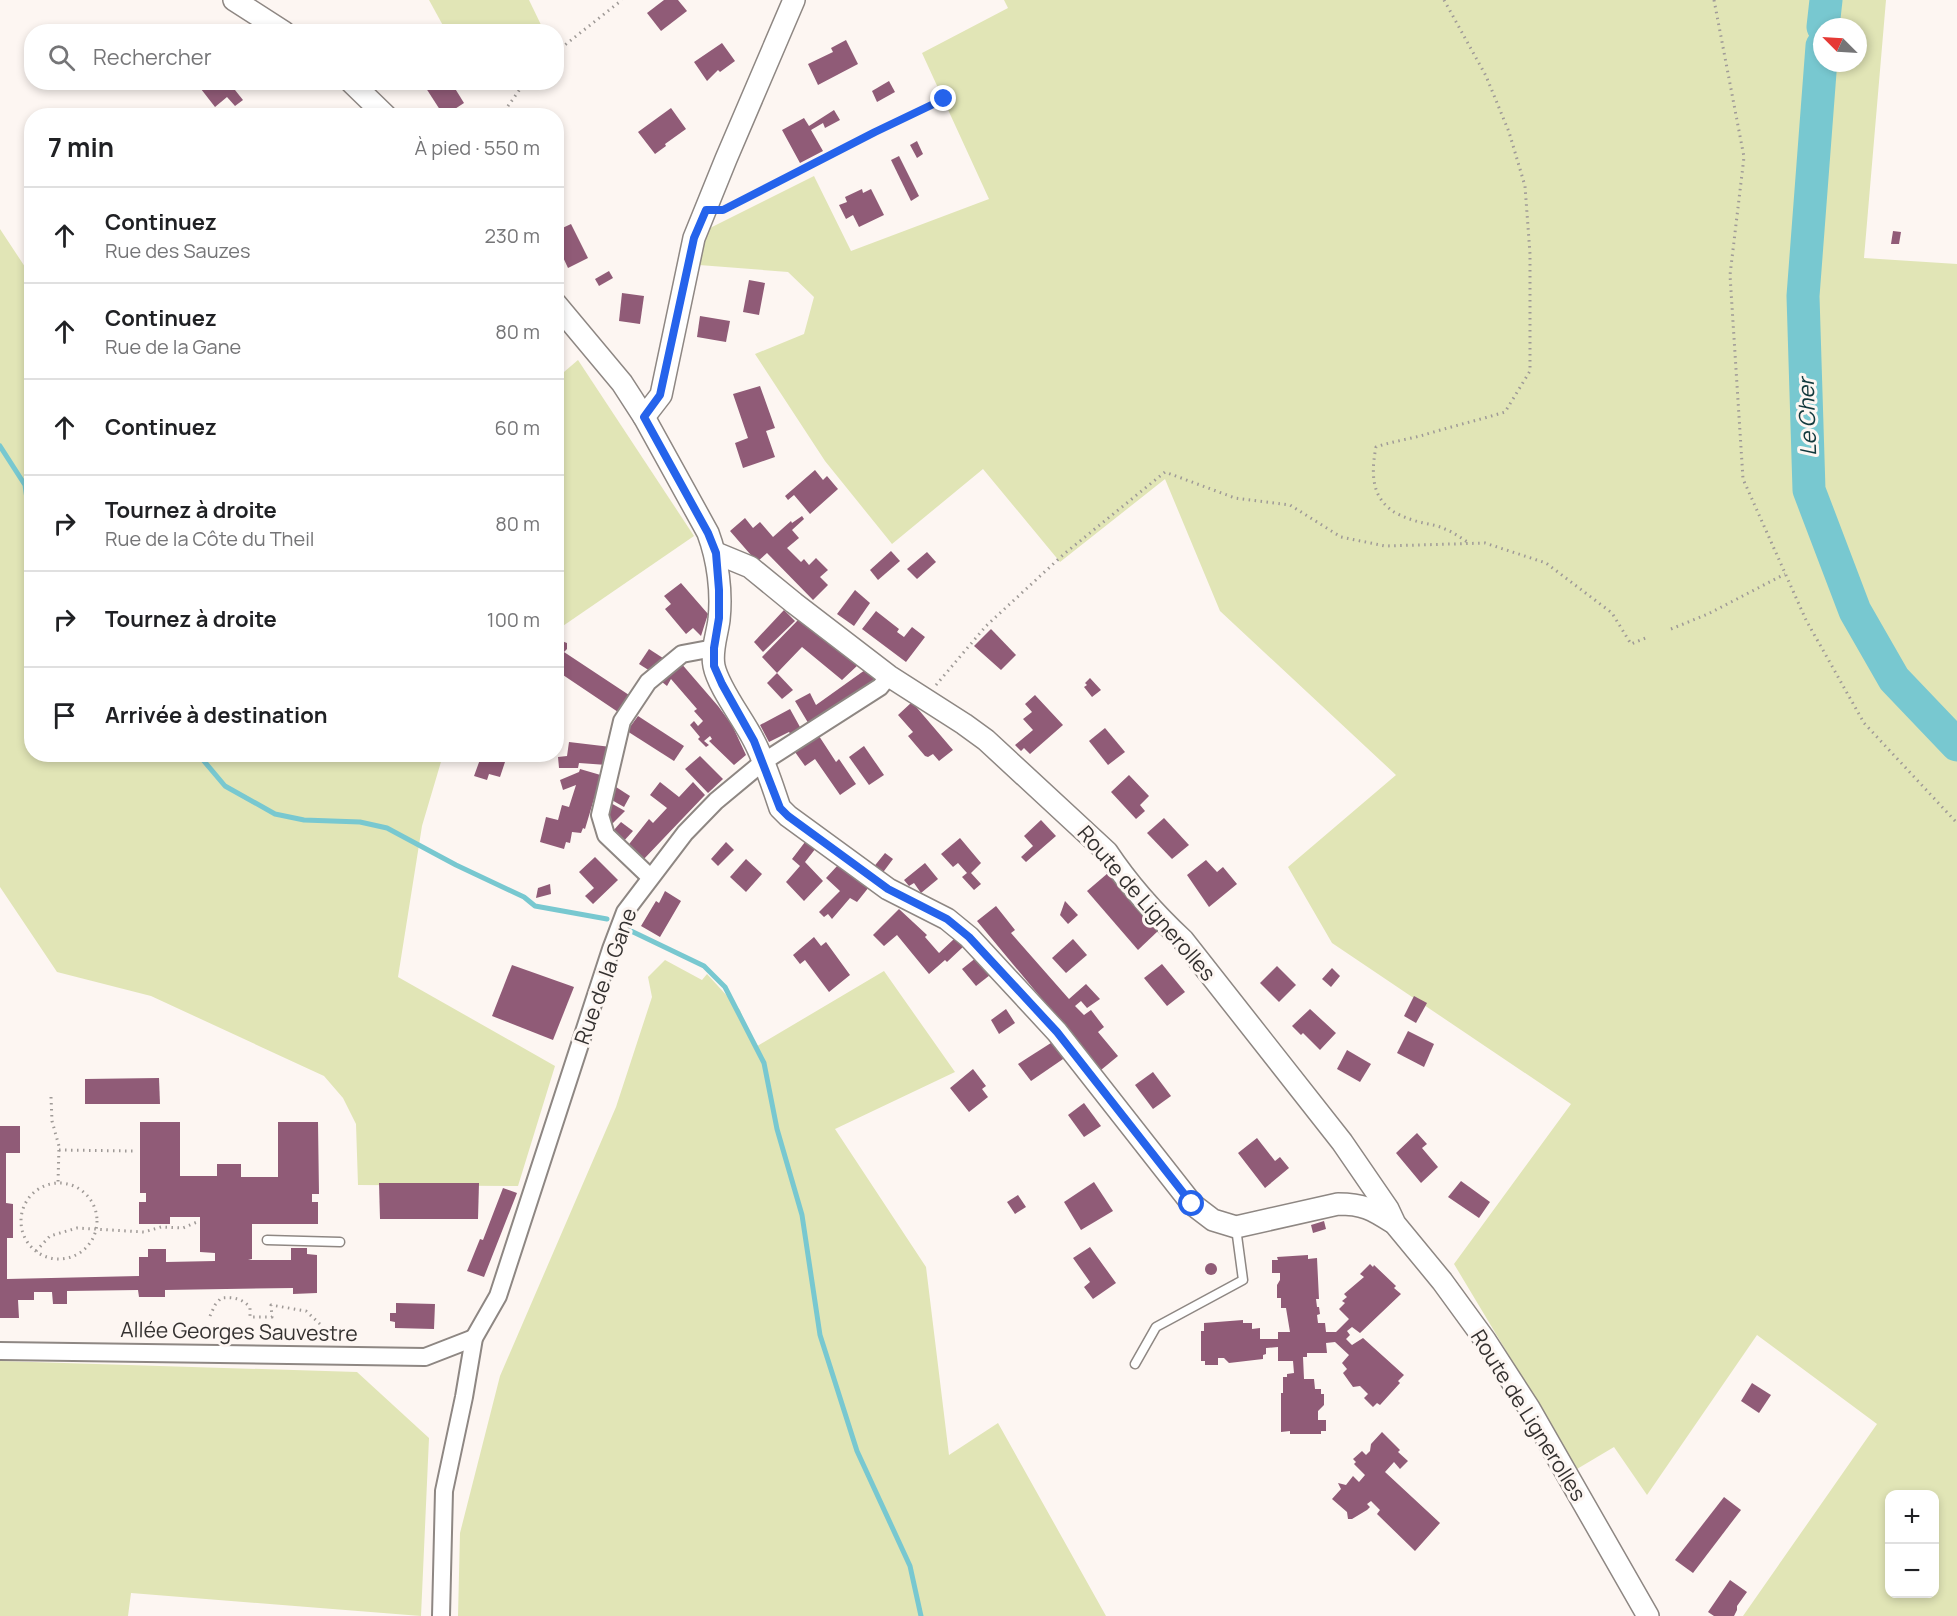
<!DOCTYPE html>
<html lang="fr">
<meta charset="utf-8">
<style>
:root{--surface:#fff;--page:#f2f2f2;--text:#202124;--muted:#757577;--line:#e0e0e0}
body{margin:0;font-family:Manrope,sans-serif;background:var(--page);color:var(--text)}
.controls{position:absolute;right:18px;bottom:18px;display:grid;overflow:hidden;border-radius:12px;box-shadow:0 3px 9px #0003}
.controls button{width:54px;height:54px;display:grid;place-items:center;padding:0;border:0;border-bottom:2px solid var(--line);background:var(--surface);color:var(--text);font:30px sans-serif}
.compass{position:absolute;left:1813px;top:18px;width:54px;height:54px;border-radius:50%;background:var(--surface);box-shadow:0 3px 9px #0003;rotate:294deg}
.stop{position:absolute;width:18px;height:18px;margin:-14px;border:4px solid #2563eb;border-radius:50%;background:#fff}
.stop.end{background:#2563eb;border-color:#fff;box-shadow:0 2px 6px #0008}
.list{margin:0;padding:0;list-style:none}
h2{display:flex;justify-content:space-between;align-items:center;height:78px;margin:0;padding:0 24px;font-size:26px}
h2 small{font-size:20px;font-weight:400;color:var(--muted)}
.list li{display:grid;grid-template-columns:39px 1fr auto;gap:18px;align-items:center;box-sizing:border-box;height:96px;padding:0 24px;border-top:2px solid var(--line)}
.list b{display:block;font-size:22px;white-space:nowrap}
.list p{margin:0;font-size:20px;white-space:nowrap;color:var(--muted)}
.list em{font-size:20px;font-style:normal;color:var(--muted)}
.icon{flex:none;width:33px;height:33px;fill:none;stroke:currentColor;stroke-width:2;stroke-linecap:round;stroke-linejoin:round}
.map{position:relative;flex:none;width:1957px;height:1616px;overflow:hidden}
.search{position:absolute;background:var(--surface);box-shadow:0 3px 9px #0003;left:24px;top:24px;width:540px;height:66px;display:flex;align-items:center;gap:15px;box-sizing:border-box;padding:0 21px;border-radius:24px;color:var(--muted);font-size:22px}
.panel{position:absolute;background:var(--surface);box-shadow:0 3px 9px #0003;left:24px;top:108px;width:540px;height:654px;border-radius:24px}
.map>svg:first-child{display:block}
.green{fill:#e1e5b6;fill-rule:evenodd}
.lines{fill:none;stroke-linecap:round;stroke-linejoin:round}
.stream{stroke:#78c8d0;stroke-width:5}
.river{stroke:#78c8d0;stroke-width:33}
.building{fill:#905b77}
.service-casing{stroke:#8e8783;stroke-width:11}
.minor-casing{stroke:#8e8783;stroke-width:20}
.tertiary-casing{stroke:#8e8783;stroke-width:24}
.path{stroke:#9f9a97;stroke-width:3;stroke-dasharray:1.5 4.5;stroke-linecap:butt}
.service{stroke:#fff;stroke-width:8}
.minor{stroke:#fff;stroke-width:16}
.tertiary{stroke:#fff;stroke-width:21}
.route{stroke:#2563eb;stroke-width:8}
.labels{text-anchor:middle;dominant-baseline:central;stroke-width:6;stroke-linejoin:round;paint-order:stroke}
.street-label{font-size:21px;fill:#343130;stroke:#fdf6f2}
.water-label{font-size:22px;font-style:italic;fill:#11383c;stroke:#fdf6f2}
</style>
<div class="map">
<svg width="1957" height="1616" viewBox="0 0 1957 1616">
<rect width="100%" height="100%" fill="#fdf6f2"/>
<g class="green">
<path d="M429,0H529L544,31H446Z"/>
<path d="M1004,0H1886L1864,258L1957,264V1616H1743L1877,1424L1757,1335L1647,1495L1614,1447L1577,1469L1454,1264L1571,1104L1332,943L1288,867L1396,775L1220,611L1165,479L1060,562L983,469L892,544L825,461L755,354L804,334L814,297L788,272L699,265L708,229L814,176L851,251L989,199L922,53L1008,8ZM1822,27H1858V63H1822ZM1890,1494H1934V1594H1890Z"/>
<path d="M0,229L31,276L32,754L443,755L422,826L398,977L555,1066L518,1186L358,1185L356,1124L343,1098L324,1076L151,996L57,972L0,887Z"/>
<path d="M578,360L694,536L557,630V378Z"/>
<path d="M665,960L702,980L707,974L740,1010L754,1048L884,971L955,1072L835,1129L926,1267L949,1455L998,1423L1106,1616H458L460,1533L500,1376L616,1107L652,997L648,977Z"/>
<path d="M0,1361L357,1372L429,1438L421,1616L131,1593L128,1616H0Z"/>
</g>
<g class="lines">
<g class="stream">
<path d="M0,446L25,485L32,535"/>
<path d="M198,754L225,786L275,814L304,820L360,822L387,828L456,865L524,897L535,906L607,919"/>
<path d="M629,930L704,966L725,987L764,1063L777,1129L802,1215L820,1335L857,1451L910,1566L921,1616"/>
</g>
<g class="river">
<path d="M1823,27L1826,0"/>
<path d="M1822,46L1803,296L1809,490L1855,611L1894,679L1957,745"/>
</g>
</g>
<g class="building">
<path d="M664,0H678L687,11L661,31L647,13Z"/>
<path d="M846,40L858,64L818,85L808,64L833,52L831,48Z"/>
<path d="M722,43L735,61L720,72L718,70L707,81L694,62Z"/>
<path d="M889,81L895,92L877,102L872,91Z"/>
<path d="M208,82H244L235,90L243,100L235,106L227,97L215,107L201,89Z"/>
<path d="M422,82H451L464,103L444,116Z"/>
<path d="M671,108L686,129L665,144L666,146L655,154L638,132Z"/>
<path d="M834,110L840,120L825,128L823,123L811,130L823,151L800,163L782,130L804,118L809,126Z"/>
<path d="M917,141L923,154L917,158L910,145Z"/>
<path d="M899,156L919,196L911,201L891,160Z"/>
<path d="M862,189L863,193L871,189L884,215L859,227L853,215L846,219L839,205L847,202L845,197Z"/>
<path d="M571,224L588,258L568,268L561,253L556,256V231Z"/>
<path d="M1893,231L1901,232L1899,244H1891Z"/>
<path d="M609,271L613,278L599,286L595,279Z"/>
<path d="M749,280L765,283L759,315L743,312Z"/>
<path d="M622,293L644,296L640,324L619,321Z"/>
<path d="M700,316L730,321L726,342L697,337Z"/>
<path d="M760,386L775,428L766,431L775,457L743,468L735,443L748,438L733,394Z"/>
<path d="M815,470L823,480L827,476L838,489L810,514L794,495L788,500L785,496Z"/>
<path d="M802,516L804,519L792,530L799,538L787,548L801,562L804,559L809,565L816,558L828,570L820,577L828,585L813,600L767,553L757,562L730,531L745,518L753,528L760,522L773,537L791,521L792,523Z"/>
<path d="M891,551L900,561L878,580L870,570Z"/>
<path d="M927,552L936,562L917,579L907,569Z"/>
<path d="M681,583L708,614L701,636L693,628L686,634L665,609L671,604L664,596Z"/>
<path d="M855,590L870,603L854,626L837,614Z"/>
<path d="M784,610L795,621L763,652L754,642Z"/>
<path d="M876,611L899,629L897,632L904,637L912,627L925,637L906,662L862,629Z"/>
<path d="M799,619L858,665L842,680L802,647L777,673L762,657Z"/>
<path d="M991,629L1016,655L1001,670L974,646Z"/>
<path d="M559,640L567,643V649L564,652L629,695L618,712L563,675L559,682L556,680V642Z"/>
<path d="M649,649L666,660L650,671L639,664Z"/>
<path d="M680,662L718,706L732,725L746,755L734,765L709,741L712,739L710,736L704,741L709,745L706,747L698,739L700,737L690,725L694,721L698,726L703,721L694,711L697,709L671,679L667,686L662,682Z"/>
<path d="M865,670L878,681L810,726L795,701L810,693L816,705Z"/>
<path d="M777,673L793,690L782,699L767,683Z"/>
<path d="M1090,678L1101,690L1092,697L1084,687L1087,685L1085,683Z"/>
<path d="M1035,695L1063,725L1030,754L1024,748L1021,751L1015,745L1033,730L1023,719L1032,712L1025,704Z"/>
<path d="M912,702L953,750L939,761L933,754L928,757L925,756L908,736L913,732L898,715Z"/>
<path d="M790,709L800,727L803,726L805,729L792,736L789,732L769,742L760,725Z"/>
<path d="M638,716L684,746L674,761L627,731Z"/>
<path d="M1105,728L1125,752L1108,765L1089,741Z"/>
<path d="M819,736L836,762L839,759L856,784L840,795L815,759L805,766L795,752Z"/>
<path d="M569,742L611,747L607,765L579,763L578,768H559L558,757L567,756Z"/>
<path d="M864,746L884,775L869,785L849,757Z"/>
<path d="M482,754L505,762L500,777L489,774L487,780L474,776Z"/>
<path d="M700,756L723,779L708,793L685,769Z"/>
<path d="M580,769L604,776L603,783L599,782L585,829L583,828L581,833L572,832L570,843L566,842L564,849L540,842L546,817L558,820L562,805L569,807L576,785L563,790L560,780L579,772Z"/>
<path d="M1129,775L1149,796L1140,805L1145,811L1136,819L1111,792Z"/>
<path d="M660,782L679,797L693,782L705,795L642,861L626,848L649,819L653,823L667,808L650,795Z"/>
<path d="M616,787L630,796L624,807L610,799Z"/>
<path d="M609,802L625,811L610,826L606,817Z"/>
<path d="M1164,818L1189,845L1172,859L1147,833Z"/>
<path d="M1041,820L1056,836L1026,862L1021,857L1033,846L1024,836Z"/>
<path d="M621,822L633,831L622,843L612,832Z"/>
<path d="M960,838L981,863L971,873L981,884L974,890L962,877L967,873L958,863L953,867L941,854Z"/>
<path d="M726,842L734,850L718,866L711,859Z"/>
<path d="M805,842L816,848L805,862L823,881L804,901L786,882L800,866L792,859Z"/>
<path d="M885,853L893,859L881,875L872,869Z"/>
<path d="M595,857L618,880L593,904L585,896L594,888L579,872Z"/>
<path d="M746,859L762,874L746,892L730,877Z"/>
<path d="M1206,860L1217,872L1223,867L1237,884L1209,907L1187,875Z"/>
<path d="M925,863L938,879L921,893L914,883L909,886L904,880Z"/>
<path d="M838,865L869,887L857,902L850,898L832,919L828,914L824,917L819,912L840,891L826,878Z"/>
<path d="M1108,873L1158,931L1138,950L1087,891Z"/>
<path d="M550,884L551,894L536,898L538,888Z"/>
<path d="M665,891L681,901L660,937L641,926L656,901L659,903Z"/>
<path d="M1065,901L1078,915L1068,924L1060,915Z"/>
<path d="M996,906L1015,930L1011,933L1069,999L1086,984L1100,999L1087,1008L1081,1001L1075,1006L1084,1015L1091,1010L1104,1027L1098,1032L1118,1056L1101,1070L977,921Z"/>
<path d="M899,909L927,935L925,937L939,953L954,939L964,946L947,962L945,960L929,974L897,935L884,946L873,935Z"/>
<path d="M814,937L821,946L826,942L850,975L829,992L805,960L800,964L793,955Z"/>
<path d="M1073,939L1087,955L1066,973L1052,958Z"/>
<path d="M977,957L990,975L976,986L962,969Z"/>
<path d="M1162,964L1185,992L1167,1006L1144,978Z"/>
<path d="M512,965L574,987L553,1040L492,1016Z"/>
<path d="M1277,966L1296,985L1279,1002L1260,983Z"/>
<path d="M1332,968L1340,976L1331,987L1322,979Z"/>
<path d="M1414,996L1427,1003L1416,1023L1404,1016Z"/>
<path d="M1006,1009L1015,1023L999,1034L991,1020Z"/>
<path d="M1310,1009L1336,1033L1320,1050L1303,1033L1301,1035L1292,1026Z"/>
<path d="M1408,1031L1434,1044L1424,1067L1397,1053Z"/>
<path d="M1054,1041L1066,1057L1031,1081L1018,1064Z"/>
<path d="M1347,1050L1371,1064L1360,1082L1337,1069Z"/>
<path d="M973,1069L986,1086L982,1089L988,1097L969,1112L950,1088Z"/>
<path d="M1153,1072L1171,1096L1153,1109L1135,1085Z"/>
<path d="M159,1078L160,1104H85V1079Z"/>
<path d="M1084,1103L1101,1126L1084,1137L1068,1115Z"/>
<path d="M140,1122H180V1176H217V1164H241V1177H278V1122H318L319,1194H312V1202H318V1224H252V1259L248,1260H291V1248H307V1254L317,1255V1293L293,1294V1288L165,1290V1297H139L138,1290L67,1291V1304H53L52,1292H34V1300H18L19,1318H0V1126H20V1153H6V1203L13,1204V1238H7V1279L139,1276V1257H148V1249H166V1262L215,1261V1253L200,1252V1217H170V1224H139V1202H146V1193H140Z"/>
<path d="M1417,1133L1427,1144L1422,1148L1438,1167L1421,1183L1396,1153Z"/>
<path d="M1257,1138L1275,1161L1280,1157L1289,1168L1265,1188L1238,1153Z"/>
<path d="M1461,1181L1490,1202L1479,1218L1448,1197Z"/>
<path d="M1094,1182L1113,1211L1081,1230L1064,1202Z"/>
<path d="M379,1183H479L478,1219H380Z"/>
<path d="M503,1188L517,1193L484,1277L467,1271L480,1239L483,1240Z"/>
<path d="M1018,1195L1026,1207L1015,1214L1007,1202Z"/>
<path d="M1324,1221L1326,1229L1313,1233L1311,1225Z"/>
<path d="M1090,1247L1116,1283L1093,1299L1084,1287L1090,1282L1073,1258Z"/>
<path d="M1308,1255V1259L1317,1258L1319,1299H1316L1317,1307H1319L1320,1314L1317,1315L1318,1323H1325L1326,1332H1336L1349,1319L1339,1309L1345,1303L1342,1301L1347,1297L1344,1294L1364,1277L1360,1274L1370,1264L1373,1267L1374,1265L1396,1286L1394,1288L1401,1294L1360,1333L1352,1327L1347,1331L1350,1335L1346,1339L1352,1345L1363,1338L1404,1375L1398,1381L1400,1383L1380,1405L1377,1403L1373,1407L1364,1398L1368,1394L1360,1386L1353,1387L1343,1373L1347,1369L1342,1363L1349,1355L1335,1342L1326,1343L1327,1353H1307V1357H1303L1304,1379H1314L1315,1389H1321V1394H1324V1405L1318,1411V1420H1326V1431H1321V1434H1290V1431L1281,1432V1393H1283V1377H1287V1374L1294,1373L1293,1361H1278V1347L1266,1348V1354L1263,1355V1359L1229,1363L1224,1358H1218V1365H1205V1361H1201V1331H1204V1323L1243,1320V1323H1252V1329L1260,1328V1339H1278V1332H1290L1286,1308H1281V1298H1277V1285L1280,1280V1273H1272V1260H1278L1277,1257Z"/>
<circle cx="1211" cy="1269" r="6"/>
<path d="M396,1303L435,1304L434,1329L395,1328V1322L390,1321V1313H396Z"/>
<path d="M1752,1383L1771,1395L1759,1413L1741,1401Z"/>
<path d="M1382,1432L1400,1450L1398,1452L1408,1461L1400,1469L1394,1462L1385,1472L1440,1523L1415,1551L1377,1514L1380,1510L1371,1501L1367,1504L1370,1507L1367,1510L1352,1519H1348L1347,1512L1332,1499L1341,1489L1338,1483L1346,1485L1353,1476L1359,1482L1365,1475L1354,1464L1356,1462L1353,1459L1362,1451L1366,1455L1370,1451L1371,1444Z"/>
<path d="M1724,1497L1741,1510L1693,1573L1675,1560Z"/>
<path d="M1730,1580L1747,1592L1737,1606V1610L1734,1616H1714L1708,1612Z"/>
</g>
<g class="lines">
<g class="service-casing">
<g id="service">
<path d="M267,1240L340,1242"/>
<path d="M1135,1364L1156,1327L1243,1280L1236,1228"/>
</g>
</g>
<g class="minor-casing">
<g id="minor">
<path d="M650,877L606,835L600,815L622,721L648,682L682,654L714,648"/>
<path d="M0,1351L425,1357L474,1338"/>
<path d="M441,1616L444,1491L464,1397L474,1338L498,1296L611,949L625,912L685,833L716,801L763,762L880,687L889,676"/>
</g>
</g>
<g class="tertiary-casing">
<g id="tertiary">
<path d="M234,0L284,32"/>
<path d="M351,82L386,116"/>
<path d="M556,304L622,383L644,417L708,533C718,560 722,592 719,620C717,635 711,651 714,666C718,687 743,719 753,739C765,761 772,785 780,808L788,816L888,889L947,919L969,937L1057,1032L1192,1204L1213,1220L1236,1227L1338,1204C1363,1204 1372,1209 1392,1222"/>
<path d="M644,417L661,395L694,238L726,159L794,0"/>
<path d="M716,553L750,567L794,603L889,676L964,724L986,740L1107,852C1129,885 1154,913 1183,940L1342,1142L1388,1209L1395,1224L1442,1281L1485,1340L1529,1408L1648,1616"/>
</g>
</g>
<g class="path">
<path d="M1444,0L1486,76L1509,132L1525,186L1530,254V371L1505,412C1479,420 1453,426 1427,434C1411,439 1393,441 1376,447C1369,482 1374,509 1413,520C1423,524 1435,524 1445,529C1453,532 1461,538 1469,543"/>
<path d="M1714,0L1744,157L1730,275L1743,479L1806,620L1864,723L1957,823"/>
<path d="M556,52L622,0"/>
<path d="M501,116L525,82"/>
<path d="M728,207L875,132L944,99"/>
<path d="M1671,629L1708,614L1785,574"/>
<path d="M936,685L986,626L1064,554L1165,472L1235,498L1290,505L1341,537L1385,546L1485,543L1546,563L1612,613L1631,644L1648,637"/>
<path d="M51,1097L52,1121L59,1146L58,1183"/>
<path d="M59,1150L133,1151"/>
<circle cx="59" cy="1221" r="38"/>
<path d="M36,1251L50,1236L77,1228L144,1232L161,1227L183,1228L197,1222"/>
<path d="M210,1316L215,1305L221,1298C233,1297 241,1298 250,1307V1317H272L271,1305L306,1311L335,1338"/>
</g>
<use href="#service" class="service"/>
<use href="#minor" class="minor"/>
<use href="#tertiary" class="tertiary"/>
</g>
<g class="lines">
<path class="route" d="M944,99L875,132L723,210H706L694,238L660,395L644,417L708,533L716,553L719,590V618L714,648V666L722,684L754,741L780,808L788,816L888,889L947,919L969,937L1057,1032L1192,1204"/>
</g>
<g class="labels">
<g class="street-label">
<text transform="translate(1147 903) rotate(49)">Route de Lignerolles</text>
<text transform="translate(605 976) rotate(-70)">Rue de la Gane</text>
<text transform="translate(239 1331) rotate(1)">Allée Georges Sauvestre</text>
<text transform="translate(1529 1415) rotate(58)">Route de Lignerolles</text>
</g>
<g class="water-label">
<text transform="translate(1807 417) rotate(-92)">Le Cher</text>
</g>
</g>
</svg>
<div class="controls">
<button>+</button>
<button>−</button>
</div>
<svg class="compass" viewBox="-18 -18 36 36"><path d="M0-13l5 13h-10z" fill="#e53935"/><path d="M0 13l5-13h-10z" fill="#757577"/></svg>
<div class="stop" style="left:1192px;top:1204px"></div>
<div class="stop end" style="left:944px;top:99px"></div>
<div class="search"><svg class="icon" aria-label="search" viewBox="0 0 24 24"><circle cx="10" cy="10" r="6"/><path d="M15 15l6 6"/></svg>Rechercher</div>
<section class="panel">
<h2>7 min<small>À pied · 550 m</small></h2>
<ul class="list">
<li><svg class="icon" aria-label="ahead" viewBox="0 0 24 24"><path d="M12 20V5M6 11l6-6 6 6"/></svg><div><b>Continuez</b><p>Rue des Sauzes</p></div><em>230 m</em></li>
<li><svg class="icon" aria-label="ahead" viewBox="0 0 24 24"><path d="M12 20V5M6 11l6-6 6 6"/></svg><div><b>Continuez</b><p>Rue de la Gane</p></div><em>80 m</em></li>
<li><svg class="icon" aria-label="ahead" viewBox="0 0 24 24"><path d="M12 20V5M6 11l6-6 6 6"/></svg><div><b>Continuez</b></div><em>60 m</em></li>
<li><svg class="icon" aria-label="right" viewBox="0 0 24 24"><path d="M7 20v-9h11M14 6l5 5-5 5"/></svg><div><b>Tournez à droite</b><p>Rue de la Côte du Theil</p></div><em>80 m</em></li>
<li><svg class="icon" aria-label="right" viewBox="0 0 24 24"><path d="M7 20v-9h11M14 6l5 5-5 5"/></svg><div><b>Tournez à droite</b></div><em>100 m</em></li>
<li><svg class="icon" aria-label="arrive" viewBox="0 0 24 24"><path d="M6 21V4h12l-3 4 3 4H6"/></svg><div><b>Arrivée à destination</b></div></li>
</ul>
</section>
</div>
